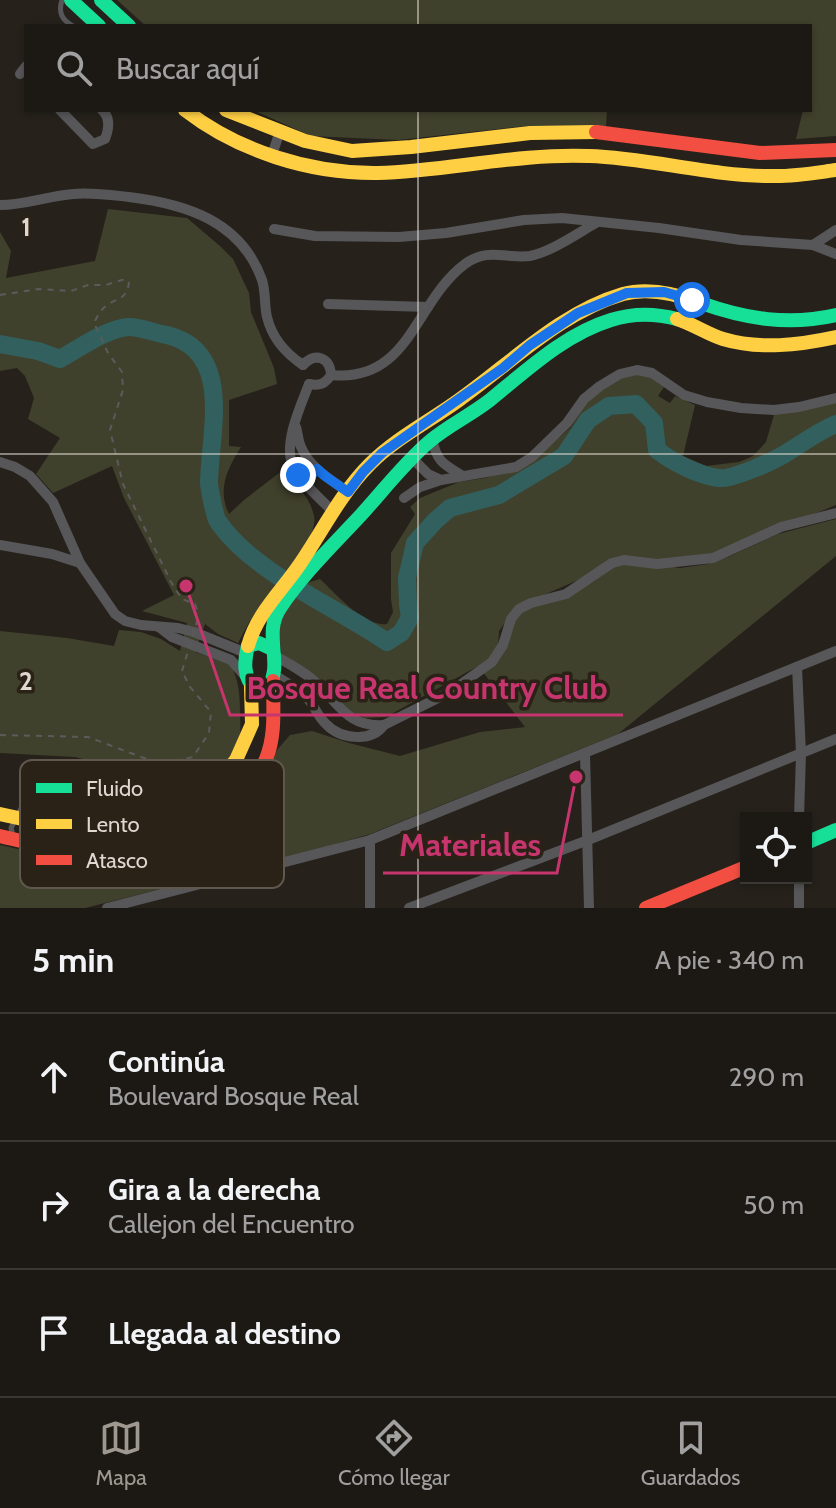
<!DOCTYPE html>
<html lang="es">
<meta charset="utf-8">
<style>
:root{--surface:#1c1914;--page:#25221d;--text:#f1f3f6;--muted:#a0a0a0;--line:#3a3834;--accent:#9e9891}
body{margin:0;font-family:Cabin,sans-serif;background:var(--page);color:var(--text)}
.controls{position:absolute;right:24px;bottom:24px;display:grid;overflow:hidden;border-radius:0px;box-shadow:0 2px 6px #0004}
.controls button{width:72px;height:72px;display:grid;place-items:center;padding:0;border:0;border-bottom:2px solid var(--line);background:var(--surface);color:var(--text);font:40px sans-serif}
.stop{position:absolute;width:24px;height:24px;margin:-18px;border:6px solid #1a73e8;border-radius:50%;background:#fff}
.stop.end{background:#1a73e8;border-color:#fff;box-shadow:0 2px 8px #0008}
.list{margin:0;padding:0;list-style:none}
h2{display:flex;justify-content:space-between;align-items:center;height:104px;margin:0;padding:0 32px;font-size:34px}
h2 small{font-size:26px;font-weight:400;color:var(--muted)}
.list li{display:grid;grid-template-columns:52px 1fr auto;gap:24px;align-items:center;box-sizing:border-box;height:128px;padding:0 32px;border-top:2px solid var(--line)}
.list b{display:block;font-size:30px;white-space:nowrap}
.list p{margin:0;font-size:26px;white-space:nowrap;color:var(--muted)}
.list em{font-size:26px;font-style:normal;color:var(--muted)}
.icon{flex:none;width:44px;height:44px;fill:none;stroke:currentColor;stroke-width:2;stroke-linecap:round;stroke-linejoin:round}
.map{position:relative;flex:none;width:836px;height:908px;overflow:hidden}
.search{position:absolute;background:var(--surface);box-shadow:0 2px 6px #0004;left:24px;right:24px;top:24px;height:88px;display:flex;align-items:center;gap:20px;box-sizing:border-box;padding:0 28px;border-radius:0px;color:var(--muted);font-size:30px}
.sheet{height:488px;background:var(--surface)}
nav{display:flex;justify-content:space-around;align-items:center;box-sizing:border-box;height:112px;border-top:2px solid var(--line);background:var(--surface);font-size:22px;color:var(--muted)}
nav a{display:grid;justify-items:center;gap:4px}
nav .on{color:var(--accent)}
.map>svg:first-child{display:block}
.green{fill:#40412c}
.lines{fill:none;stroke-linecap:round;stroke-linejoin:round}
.river{stroke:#32605f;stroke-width:18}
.path{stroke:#5c5b5c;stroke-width:2;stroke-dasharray:6 6;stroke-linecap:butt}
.lane{stroke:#575759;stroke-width:5}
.street{stroke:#575759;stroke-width:10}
.fast{stroke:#16e098;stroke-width:14}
.slow{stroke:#ffcf43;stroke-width:14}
.jam{stroke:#f24e42;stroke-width:14}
.path-bridge{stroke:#5c5b5c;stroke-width:2;stroke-dasharray:6 6;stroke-linecap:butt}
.route{stroke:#1a73e8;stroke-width:10}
.grid{fill:none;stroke:#ded8d1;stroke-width:2;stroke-opacity:0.55}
.key{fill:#2a2117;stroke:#60584f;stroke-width:2}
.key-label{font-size:22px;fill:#ded8d1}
.grid-label{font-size:26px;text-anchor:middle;font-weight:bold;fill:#ded8d1;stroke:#2a2117;stroke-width:7;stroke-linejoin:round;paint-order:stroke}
.leader{fill:none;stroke:#c6356d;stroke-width:3}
.callout-dot{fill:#c6356d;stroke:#2a2117;stroke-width:3}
.callout-label{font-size:32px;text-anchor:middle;font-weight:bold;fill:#c6356d;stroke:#2a2117;stroke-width:7;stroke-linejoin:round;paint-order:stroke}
</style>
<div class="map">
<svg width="836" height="908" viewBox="0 0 836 908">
<rect width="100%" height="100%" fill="#26211b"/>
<g class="green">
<path d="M117,0H836V136L796,139L803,110H810V26H146Z"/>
<path d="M253,110H607L606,127L526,126L398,140L311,136Z"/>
<path d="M108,209L187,218L220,246L233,259L249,293L251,312L274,368L277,384L229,400V446L241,447C227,469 217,490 229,514L244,500L283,470C296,484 310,497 314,516C320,541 264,599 250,621C246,628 242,635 238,643L218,634L205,624L195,652L231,665C239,681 240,696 240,714C240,720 241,727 240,733C234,771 193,787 164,804L162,778L75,757L0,753V631L67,638L114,646L119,630L141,632L161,639L180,651L187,623L142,611L174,595L124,498L112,466L53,493L36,474L60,438L28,419L34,398L25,376L17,368L0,371V232L11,251L6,278L95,261Z"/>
<path d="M629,374L649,376L664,387L658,396L670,403L675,396L695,405L683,456L706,466L739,462L753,456L766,442L774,415L836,400V505L713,555L680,560L608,561L585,577L516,607L499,631L498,647L489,660L386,717L365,718L347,712L282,656L278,629L285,609L303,584L320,579C336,594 364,627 387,624L393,612L391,599V553L415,514L410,507L420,498L459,482L485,478L530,464L571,427L590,397Z"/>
<path d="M836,519V556L618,734L370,834L315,850L85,908H0V845L58,858L115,857L165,844L224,813L262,780L277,750L290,735L312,731L349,743L400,756L480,732L525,727L482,671L518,615L538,604L566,596L593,582L615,566L633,562L680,568L708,564L728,557L778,534Z"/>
</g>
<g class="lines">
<path class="river" d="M0,344L38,351L60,359C78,349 111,326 131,327C143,328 155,333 167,335C234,351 210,432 209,482C209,490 212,498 213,506C215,512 215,518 219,523C254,573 336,607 387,642L401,633L410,618L408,604L407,578L415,543L435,521L450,508L499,495L564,456L588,420L609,406L636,404L654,423L657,450C672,462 700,476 719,478C732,480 776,460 788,452C804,442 819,431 836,424"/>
<g class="path">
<path d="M0,295L39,289L71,291L88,285H106L125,279L129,283C126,301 117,297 106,306C101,309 97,317 94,323L108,353L122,372L123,390L110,430L123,484L171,582L182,599L195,604L199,615"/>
<path d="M0,735L88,737L160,764L193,757L209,733L211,712L190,687L182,671"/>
</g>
<g class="lane">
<path d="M62,0C58,13 62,20 73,26"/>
<path d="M13,835L11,828L27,797C49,788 60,788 75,808L71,826"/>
</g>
<g class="street">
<path d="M20,74L26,66"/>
<path d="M60,110L93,144L105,139C109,129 111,118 102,110"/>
<path d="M272,155L280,131"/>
<path d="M0,205C25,205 48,196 73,194C91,192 111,195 129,197C186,204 241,221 262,280C266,292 264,304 267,317C272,338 285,353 303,365"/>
<path d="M274,229L315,236L399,237L446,233L524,220L562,218L659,228L741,240L813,245L836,254"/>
<path d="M813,245L836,230"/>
<path d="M328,304L428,307"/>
<path d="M303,365C315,352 330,357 331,375"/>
<path d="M331,375C410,383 414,302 465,264C488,247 506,259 530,256C551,252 578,233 596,223"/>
<path d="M309,384C301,405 284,441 292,464C297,479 322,500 333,512"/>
<path d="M309,384C320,386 325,384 331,375"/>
<path d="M296,427C298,433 298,441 301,447C309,467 331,480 348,492"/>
<path d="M432,439C437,462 443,464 463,476"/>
<path d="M413,459L428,474L441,480"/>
<path d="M0,462L15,467L30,476L53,502L80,563L115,614L125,621L141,625L178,628L194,632L246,653"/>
<path d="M404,498L420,487L441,480L516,467L532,457L567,423L584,399L600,386L620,374L637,370L652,373L684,395L707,402L741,408L774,410L799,407L836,398"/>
<path d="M0,545L52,554L80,563"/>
<path d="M159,627L172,637L231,660L244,675"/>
<path d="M275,656C288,663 301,670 313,680C338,701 346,728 384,725"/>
<path d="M797,667L801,753L799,818"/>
<path d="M275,675C285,682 298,689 307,698C314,705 318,717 326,724C340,739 371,743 384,725L450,692L492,662L503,645L511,619L519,609L531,603L566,594L612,563L624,560L657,564L713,558L781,527L836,513"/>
<path d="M585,754L589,908"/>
<path d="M370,840V908"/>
<path d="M799,878V908"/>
<path d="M107,908L370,840L836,651"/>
<path d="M409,908L588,840L836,739"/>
</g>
<g class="fast">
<path d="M71,0L99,26"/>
<path d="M101,0L129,26"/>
<path d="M701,303C746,319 789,326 836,315"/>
<path d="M272,649L259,643L248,646C244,662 243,677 255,689H267C285,664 262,635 280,608C303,574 332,546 360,516C383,491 404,463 430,441C449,425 471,415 490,400C527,370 565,334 611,320C633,313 654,313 677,319"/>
<path d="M806,843L836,830"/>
</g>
<g class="slow">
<path d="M185,110C238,151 310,174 378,173C448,171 518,153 589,156C650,158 709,176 770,176C792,177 814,173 836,170"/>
<path d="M226,110L305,141L352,151L411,147L530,133L596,132"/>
<path d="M677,319C693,324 707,334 723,339C760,350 799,345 836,337"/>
<path d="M248,646C257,613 281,592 300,564C323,530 341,493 370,464C396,438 430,421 459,400C511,363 561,312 623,294C649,287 677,294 701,303"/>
<path d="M0,814L83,832L110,831L133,826L156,816L225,773L236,760L252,724L251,687"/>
</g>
<g class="jam">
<path d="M596,132L760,153L836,150"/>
<path d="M0,836C39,845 86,859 126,851C154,846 179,829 204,815C228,801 254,787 266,759C276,735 273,707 273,681"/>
<path d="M646,908L746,867"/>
</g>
<path class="path-bridge" d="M182,671L199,615"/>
</g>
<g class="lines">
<path class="route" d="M298,475L305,482L317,469L325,476L348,492L363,472L382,453L503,368L530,345L578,313L627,293L664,292L692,300"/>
</g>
<path class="grid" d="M418,0V26M418,110V908M0,454H836"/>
<rect x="20" y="760" width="264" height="128" rx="12" class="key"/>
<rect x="36" y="783" width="36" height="10" fill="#16e098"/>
<rect x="36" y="819" width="36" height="10" fill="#ffcf43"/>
<rect x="36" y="855" width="36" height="10" fill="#f24e42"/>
<g class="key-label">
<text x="86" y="796">Fluido</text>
<text x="86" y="832">Lento</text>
<text x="86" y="868">Atasco</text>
</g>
<g class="grid-label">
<text x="26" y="236">1</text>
<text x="26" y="690">2</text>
</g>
<path class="leader" d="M186 586L230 715H623M576 777L557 873H383"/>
<g class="callout-dot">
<circle cx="186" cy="586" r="8"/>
<circle cx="576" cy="777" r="8"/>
</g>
<g class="callout-label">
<text x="427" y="699">Bosque Real Country Club</text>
<text x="470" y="856">Materiales</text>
</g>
</svg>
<div class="controls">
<button><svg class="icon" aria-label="locate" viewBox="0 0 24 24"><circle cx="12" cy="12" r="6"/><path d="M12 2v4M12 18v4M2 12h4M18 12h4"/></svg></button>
</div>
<div class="stop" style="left:692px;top:300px"></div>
<div class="stop end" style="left:298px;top:475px"></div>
<div class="search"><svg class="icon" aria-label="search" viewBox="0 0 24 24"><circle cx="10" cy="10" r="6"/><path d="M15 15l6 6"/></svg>Buscar aquí</div>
</div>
<section class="sheet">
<h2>5 min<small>A pie · 340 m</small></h2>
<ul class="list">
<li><svg class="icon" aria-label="ahead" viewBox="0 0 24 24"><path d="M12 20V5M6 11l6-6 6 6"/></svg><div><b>Continúa</b><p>Boulevard Bosque Real</p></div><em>290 m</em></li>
<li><svg class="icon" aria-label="right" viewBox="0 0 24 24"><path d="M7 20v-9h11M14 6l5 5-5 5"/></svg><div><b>Gira a la derecha</b><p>Callejon del Encuentro</p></div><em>50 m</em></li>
<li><svg class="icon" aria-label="arrive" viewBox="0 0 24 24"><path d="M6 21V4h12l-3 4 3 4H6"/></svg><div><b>Llegada al destino</b></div></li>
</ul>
</section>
<nav>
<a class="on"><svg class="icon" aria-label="map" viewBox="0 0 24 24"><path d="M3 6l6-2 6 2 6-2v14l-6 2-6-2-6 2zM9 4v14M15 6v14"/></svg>Mapa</a>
<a><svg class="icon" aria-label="directions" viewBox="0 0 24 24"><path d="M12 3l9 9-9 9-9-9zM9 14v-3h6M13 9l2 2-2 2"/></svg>Cómo llegar</a>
<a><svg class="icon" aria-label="saved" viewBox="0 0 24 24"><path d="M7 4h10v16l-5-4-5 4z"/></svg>Guardados</a>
</nav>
